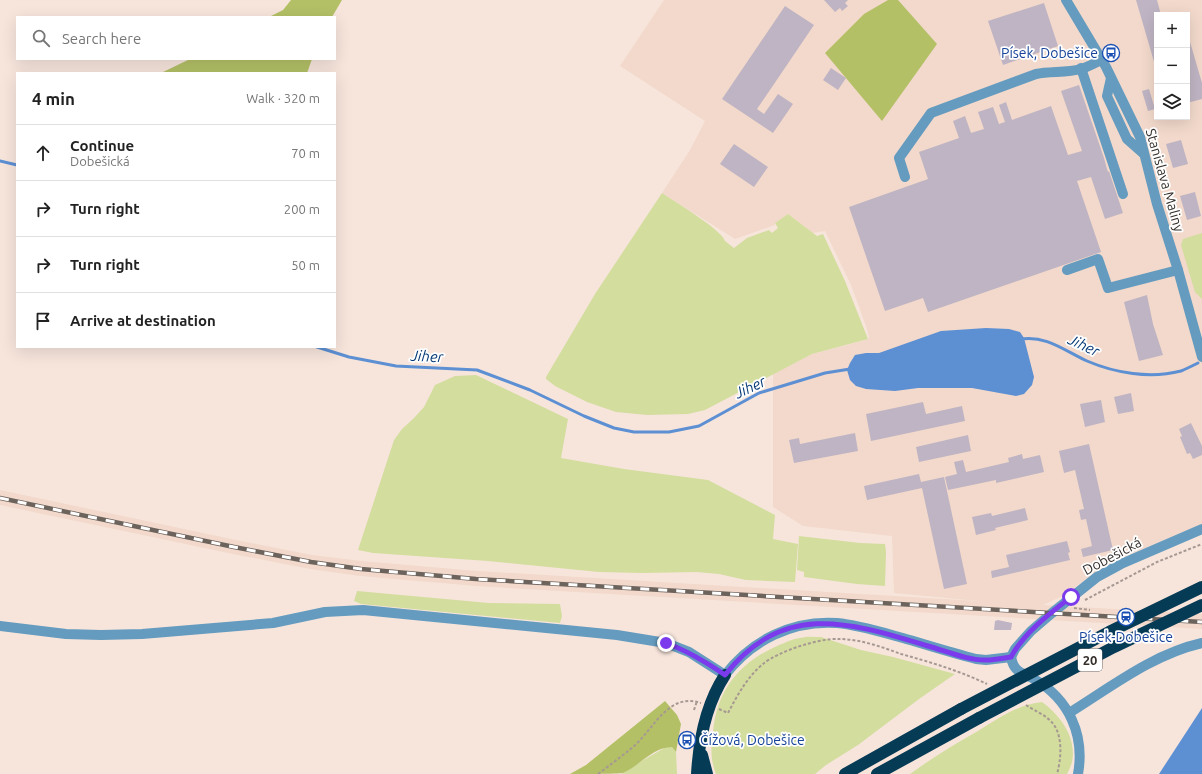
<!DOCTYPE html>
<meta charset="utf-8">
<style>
:root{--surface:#fff;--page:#f2f2f2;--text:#222;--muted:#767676;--line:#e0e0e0}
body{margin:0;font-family:Ubuntu,sans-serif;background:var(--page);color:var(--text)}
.controls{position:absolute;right:12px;top:12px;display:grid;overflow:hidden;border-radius:0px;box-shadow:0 4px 16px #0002}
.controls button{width:36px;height:36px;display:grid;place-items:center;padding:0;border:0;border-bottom:1px solid var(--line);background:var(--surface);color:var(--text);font:20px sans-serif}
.stop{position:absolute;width:12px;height:12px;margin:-9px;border:3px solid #7c3aed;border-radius:50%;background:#fff}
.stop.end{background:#7c3aed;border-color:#fff;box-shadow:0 1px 4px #0008}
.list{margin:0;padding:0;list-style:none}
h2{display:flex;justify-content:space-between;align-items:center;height:52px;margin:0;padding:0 16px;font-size:17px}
h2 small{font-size:13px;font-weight:400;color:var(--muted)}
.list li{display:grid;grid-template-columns:26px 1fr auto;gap:12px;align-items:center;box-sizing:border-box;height:56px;padding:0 16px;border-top:1px solid var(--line)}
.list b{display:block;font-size:15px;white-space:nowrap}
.list p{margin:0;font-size:13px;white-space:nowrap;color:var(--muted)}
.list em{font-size:13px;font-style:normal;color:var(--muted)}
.icon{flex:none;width:22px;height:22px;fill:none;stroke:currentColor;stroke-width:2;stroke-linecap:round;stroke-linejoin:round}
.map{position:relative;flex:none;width:1202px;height:774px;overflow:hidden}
.search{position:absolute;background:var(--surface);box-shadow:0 4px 16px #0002;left:16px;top:16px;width:320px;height:44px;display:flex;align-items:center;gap:10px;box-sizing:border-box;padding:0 14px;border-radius:0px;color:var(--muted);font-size:15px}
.panel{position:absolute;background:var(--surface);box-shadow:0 4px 16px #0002;left:16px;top:72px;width:320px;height:276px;border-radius:0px}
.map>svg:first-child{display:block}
.built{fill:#f2d9cb;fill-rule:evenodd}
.green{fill:#d3dd9e}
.forest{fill:#b3c066}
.water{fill:#5d8fd3}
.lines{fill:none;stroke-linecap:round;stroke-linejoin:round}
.stream{stroke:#5d8fd3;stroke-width:3}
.building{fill:#bfb4c3}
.path{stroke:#a69992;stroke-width:2;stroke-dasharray:3 2;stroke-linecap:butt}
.minor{stroke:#649bbf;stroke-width:10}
.highway{stroke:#063b56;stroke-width:12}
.rail-casing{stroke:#6c635d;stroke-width:4.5}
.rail{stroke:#fff;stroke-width:3;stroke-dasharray:9;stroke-linecap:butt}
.highway-bridge{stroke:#063b56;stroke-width:12}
.route{stroke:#7c3aed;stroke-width:5}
.labels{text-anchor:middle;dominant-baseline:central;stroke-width:3.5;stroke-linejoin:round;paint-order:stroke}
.shield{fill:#fff;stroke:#716d6a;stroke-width:1}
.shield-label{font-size:13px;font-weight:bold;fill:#342e2a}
.transit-label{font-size:14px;fill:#164399;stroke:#fff;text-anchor:end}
.street-label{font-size:14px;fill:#342e2a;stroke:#fff}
.water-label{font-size:15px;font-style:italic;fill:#073b78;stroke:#fff}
</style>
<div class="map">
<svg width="1202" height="774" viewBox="0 0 1202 774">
<rect width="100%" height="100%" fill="#f7e5dc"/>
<path class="built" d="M664,0H1202V524L1119,559L1086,579L1063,596L1043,605L1202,614V629L476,586L360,576L310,569L233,554L0,505V490L236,540L312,555L361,561L477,571L978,601L894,593L892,536L803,526L773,507V374L812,354L847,345L868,339L869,337L866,326L851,285L825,231L813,233L788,214L775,223V225L735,239L662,193L690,150L705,121L620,66ZM1157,15H1187V117H1157Z"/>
<g class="green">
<path d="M662,193C674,201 722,230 725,241L734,248L747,238L769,230L772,233L778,228L775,223L788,214L817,236L823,234L845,281L868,339L812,354L705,410L688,414L647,415L616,412L587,402L555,386L546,379V377L595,294Z"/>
<path d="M1202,233V299L1195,292L1181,245L1183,239Z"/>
<path d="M476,375L568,419L561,458L624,469L708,480L775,515L773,539L798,544L795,582L746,580L719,574L696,572L642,573L599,572L488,561L373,553L358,550L394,440L402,429L414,418L424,407L435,385L455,376Z"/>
<path d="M799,536L860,543L885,544L886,552L885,586L857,584L804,577V572L797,570Z"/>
<path d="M357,591L489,603L560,604L562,616L560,623L361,604L354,601Z"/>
<path d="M821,637L861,650L893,657L955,674L919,699L858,745L826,765L815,774H716C710,758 711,748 713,732C717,690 739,663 777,646C784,643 792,639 800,638C807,636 814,637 821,637Z"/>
<path d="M1042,702C1061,716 1077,738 1072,762C1071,766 1069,770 1067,774H910C932,758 955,744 978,731C997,719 1019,704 1042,702Z"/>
<path d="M666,747H672L676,752L677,774H622L640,762Z"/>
</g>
<g class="forest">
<path d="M291,0H342L332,17H269L283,10Z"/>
<path d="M888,0H898L937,44L882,121L825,53L864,14Z"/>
<path d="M190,59H312L307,73H161Z"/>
<path d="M665,701L677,715L681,724L676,752L672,747C653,747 639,766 623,773C617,774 579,774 570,774L586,765Z"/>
</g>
<g class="water">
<path d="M986,328L1009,329L1020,332L1024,338L1034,377L1032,385L1024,394L1016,396L972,388H918L895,391L866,389L856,386L850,380L847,370L850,363L855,355L866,353H879L941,331Z"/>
<path d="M1202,708V774H1159Z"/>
</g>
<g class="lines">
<g class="stream">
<path d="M0,161L17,165"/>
<path d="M1021,339C1046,335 1065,351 1087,361C1115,373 1150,379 1181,371C1186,369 1192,366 1198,363"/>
<path d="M317,347L349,357L396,366L477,370L530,390L584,416L614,428L634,432H669L699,426L759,393L825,373L850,369"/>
</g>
</g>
<g class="building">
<path d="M824,0H848L845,3L848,6L842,11L840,8L835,12Z"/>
<path d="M1136,0H1157L1161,15H1157V72Z"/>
<path d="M1044,3L1058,46L1003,65L988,21Z"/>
<path d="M785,6L814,25L757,109L764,114L778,94L793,104L773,133L722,99Z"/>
<path d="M1188,35L1202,83V99L1187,103V36Z"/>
<path d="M831,68L846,78L838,90L823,80Z"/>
<path d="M1079,85L1104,158L1107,169L1108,172L1109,171L1123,213L1105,219L1091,177L1077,181L1101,252L928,312L923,298L885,311L849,207L928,179L919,152L959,138L953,121L965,116L971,133L984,129L978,112L993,107L999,124L1005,122L999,105L1006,102L1012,120L1051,106L1068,155L1082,151L1061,91Z"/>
<path d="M1149,89L1155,109L1148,111L1142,91Z"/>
<path d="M1181,140L1188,164L1173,168L1166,144Z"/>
<path d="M734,144L768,167L754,187L720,164Z"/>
<path d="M1195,192L1201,216L1187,220L1180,196Z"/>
<path d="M1147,295L1153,324L1163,355L1139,361L1124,302Z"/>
<path d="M1131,393L1134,411L1118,414L1114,397Z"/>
<path d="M1101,400L1105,422L1085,427L1080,404Z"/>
<path d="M923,402L926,414L962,406L965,421L871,441L866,414Z"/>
<path d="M1191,423L1202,446V455L1193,459L1190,453L1187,454L1180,437L1182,436L1179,429Z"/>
<path d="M855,433L858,451L794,463L789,440L799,438L800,444Z"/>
<path d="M968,435L971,451L919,462L916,447Z"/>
<path d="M1089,444L1113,550L1083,557L1081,549L1092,546L1086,519L1081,520L1079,510L1084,509L1075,470L1064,473L1059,451Z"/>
<path d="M1022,454L1023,459L1040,455L1044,472L996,483V480L948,490L945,477L957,474L954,462L963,460L966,472L1009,462L1008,458Z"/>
<path d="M919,474L921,482L944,477L967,584L944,589L922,488L867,500L864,486Z"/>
<path d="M1025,508L1028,520L995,528L996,530L976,535L972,517L991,513L992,516Z"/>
<path d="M1067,541L1070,552L1068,553L1070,560L992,578L991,571L1009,567L1006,555Z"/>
<path d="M998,620L1012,623L1011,630H994L995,621Z"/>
</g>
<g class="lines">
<g class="path">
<path d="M1085,600L1157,562L1202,544"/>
<path d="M1074,608L1090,610"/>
<path d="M1026,705C1035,711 1048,716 1054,725C1063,738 1061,760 1057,774"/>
<path d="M719,709L728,713C737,696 747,677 763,664C779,651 819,638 839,639C860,639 882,647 901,654C930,662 960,671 987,684"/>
<path d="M694,710L697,701"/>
<path d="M598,774C610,765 622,756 633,747C654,729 668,692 701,703"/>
</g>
<g class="minor">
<path d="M1066,0L1106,67L1140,137L1157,204L1178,270L1202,357"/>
<path d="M1081,68L1123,194"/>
<path d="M1111,78L1107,96L1127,139L1144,154"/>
<path d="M905,177L899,158L931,113L1036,74C1050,71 1066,73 1081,69C1088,67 1095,63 1101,60"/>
<path d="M1067,270L1098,259L1108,288L1178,270"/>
<path d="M0,626L66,634L101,635L142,634L273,623L325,612L363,610L617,635L666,643L689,652L725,675C752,640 792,620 837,623C859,625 881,632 903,638C927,645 952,653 976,659L986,660L1011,657"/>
<path d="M1011,657L1015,649L1031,631L1052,613L1097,577L1121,564L1202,529"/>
<path d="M1011,657C1014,673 1022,672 1034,679C1069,699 1085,735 1078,774"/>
<path d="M1069,713C1111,687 1153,654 1202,643"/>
</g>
<g class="highway">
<path d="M702,755L707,774"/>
<path d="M697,774C699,739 706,704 725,675"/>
<path d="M845,774L961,709"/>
<path d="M877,774L979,718"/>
</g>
<g class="rail-casing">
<path id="rail" d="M0,498L234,547L311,562L361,569L476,579L1202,622"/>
</g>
<use href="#rail" class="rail"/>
<g class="highway-bridge">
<path d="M961,709L1109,632L1202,587"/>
<path d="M979,718L1114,647L1202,605"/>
</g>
</g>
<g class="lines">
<path class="route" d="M666,643C688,651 706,662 725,675C784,600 851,623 928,646C946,651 969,661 987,660C995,660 1003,658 1011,657C1024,633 1049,614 1071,597"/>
</g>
<defs>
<g id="bus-ring" transform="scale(0.9)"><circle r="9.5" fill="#fff" stroke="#1a4fb4" stroke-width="1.5"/><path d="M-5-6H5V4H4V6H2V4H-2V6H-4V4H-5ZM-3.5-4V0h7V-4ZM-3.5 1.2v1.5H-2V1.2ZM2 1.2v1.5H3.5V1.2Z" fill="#1a4fb4"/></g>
<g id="station-ring" transform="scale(0.9)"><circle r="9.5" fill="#fff" stroke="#1a4fb4" stroke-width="1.5"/><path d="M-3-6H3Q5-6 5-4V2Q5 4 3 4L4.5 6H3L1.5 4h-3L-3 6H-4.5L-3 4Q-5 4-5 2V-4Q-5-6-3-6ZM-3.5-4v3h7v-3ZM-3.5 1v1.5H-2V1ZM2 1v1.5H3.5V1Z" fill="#1a4fb4"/></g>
</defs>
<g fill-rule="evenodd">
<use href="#bus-ring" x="1111" y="53"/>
<use href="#station-ring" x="1126" y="617"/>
<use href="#bus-ring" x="687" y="740"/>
</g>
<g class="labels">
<rect class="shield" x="1078" y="649" width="24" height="22" rx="3"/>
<g class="shield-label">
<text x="1090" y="660">20</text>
</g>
<g class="transit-label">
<text x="1098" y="53">Písek, Dobešice</text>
<text x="1126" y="637" text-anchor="middle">Písek-Dobešice</text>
<text x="700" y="740" text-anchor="start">Čížová, Dobešice</text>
</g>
<g class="street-label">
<text transform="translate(1165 180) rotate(74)">Stanislava Maliny</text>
<text transform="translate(1112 556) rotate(-28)">Dobešická</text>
</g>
<g class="water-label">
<text transform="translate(1084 345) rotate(25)">Jiher</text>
<text transform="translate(427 356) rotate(3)">Jiher</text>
<text transform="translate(750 387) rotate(-25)">Jiher</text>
</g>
</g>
</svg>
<div class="controls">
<button>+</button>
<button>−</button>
<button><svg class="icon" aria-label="layers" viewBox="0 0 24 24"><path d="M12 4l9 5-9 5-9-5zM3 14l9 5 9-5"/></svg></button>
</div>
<div class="stop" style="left:1071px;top:597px"></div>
<div class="stop end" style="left:666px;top:643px"></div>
<div class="search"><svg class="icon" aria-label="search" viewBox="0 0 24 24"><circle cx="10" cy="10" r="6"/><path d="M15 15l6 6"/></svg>Search here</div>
<section class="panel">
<h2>4 min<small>Walk · 320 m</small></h2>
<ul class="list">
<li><svg class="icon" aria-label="ahead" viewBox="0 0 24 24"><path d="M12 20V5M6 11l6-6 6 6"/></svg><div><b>Continue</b><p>Dobešická</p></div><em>70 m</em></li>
<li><svg class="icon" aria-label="right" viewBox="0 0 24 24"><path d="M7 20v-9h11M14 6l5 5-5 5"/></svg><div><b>Turn right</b></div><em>200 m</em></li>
<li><svg class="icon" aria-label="right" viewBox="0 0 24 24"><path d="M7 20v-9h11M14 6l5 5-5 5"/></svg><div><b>Turn right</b></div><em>50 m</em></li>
<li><svg class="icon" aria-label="arrive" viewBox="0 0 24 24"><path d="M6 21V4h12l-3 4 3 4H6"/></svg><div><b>Arrive at destination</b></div></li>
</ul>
</section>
</div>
